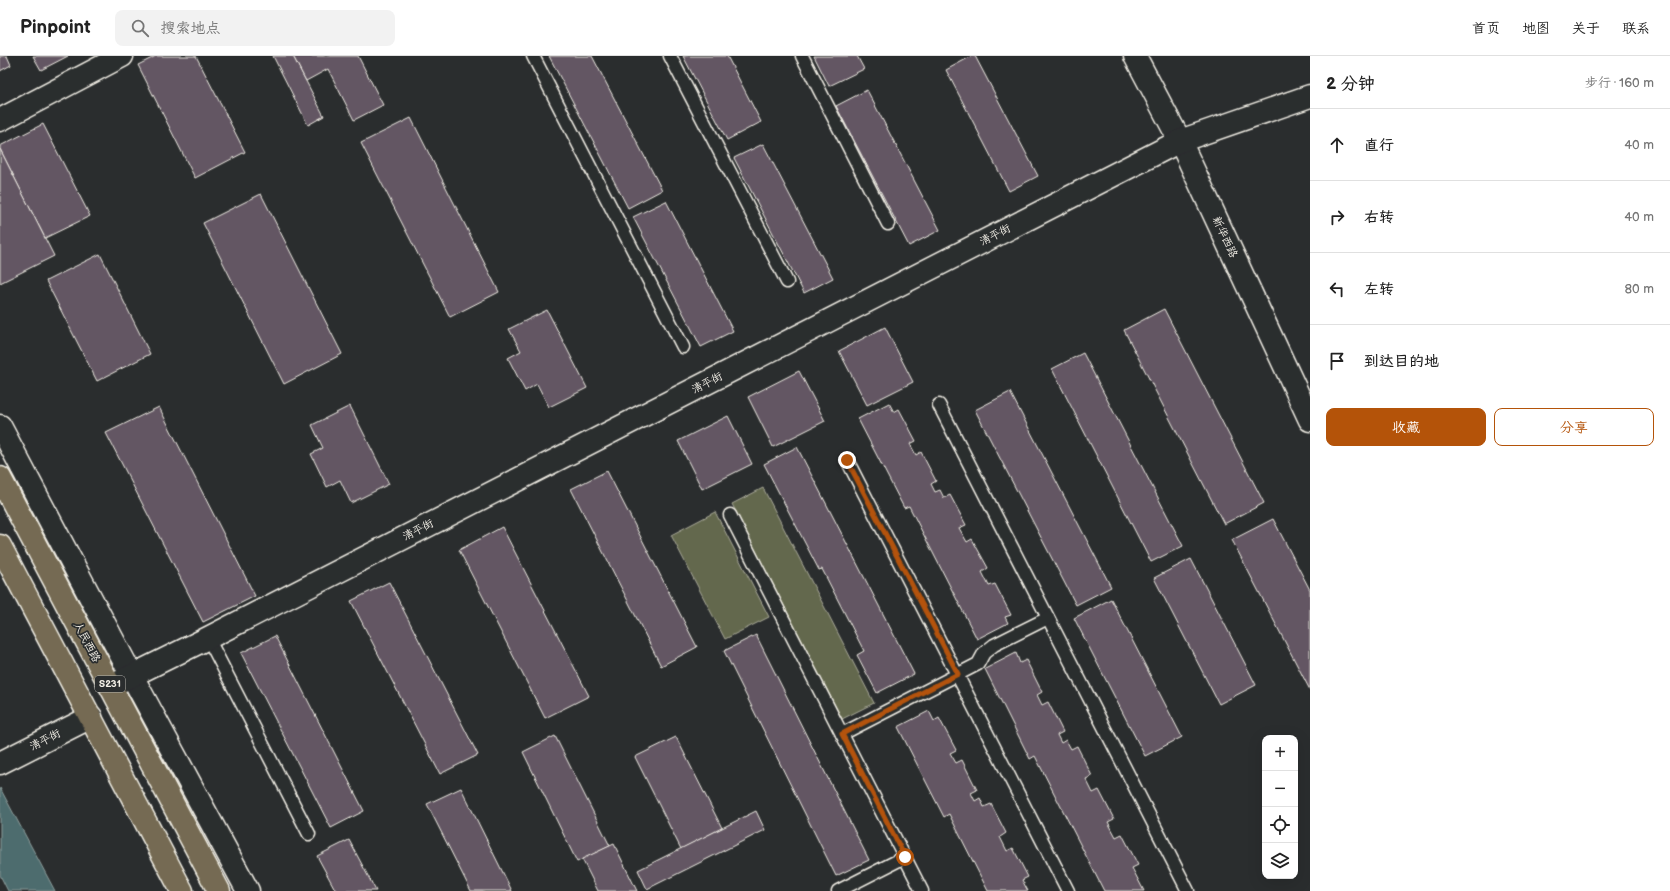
<!DOCTYPE html>
<html lang="zh">
<meta charset="utf-8">
<style>
:root{--surface:#fff;--page:#f2f2f2;--text:#222;--muted:#767676;--line:#e0e0e0;--accent:#b45309}
body{margin:0;font-family:"Balsamiq Sans","LXGW WenKai TC",sans-serif;background:var(--page);color:var(--text)}
.controls{position:absolute;right:12px;bottom:12px;display:grid;overflow:hidden;border-radius:8px;box-shadow:0 4px 16px #0002}
.controls button{width:36px;height:36px;display:grid;place-items:center;padding:0;border:0;border-bottom:1px solid var(--line);background:var(--surface);color:var(--text);font:20px sans-serif}
.stop{position:absolute;width:12px;height:12px;margin:-9px;border:3px solid #b45309;border-radius:50%;background:#fff}
.stop.end{background:#b45309;border-color:#fff;box-shadow:0 1px 4px #0008}
.list{margin:0;padding:0;list-style:none}
h2{display:flex;justify-content:space-between;align-items:center;height:52px;margin:0;padding:0 16px;font-size:17px}
h2 small{font-size:13px;font-weight:400;color:var(--muted)}
.list li{display:grid;grid-template-columns:26px 1fr auto;gap:12px;align-items:center;box-sizing:border-box;height:72px;padding:0 16px;border-top:1px solid var(--line)}
.list b{display:block;font-size:15px;white-space:nowrap}
.list em{font-size:13px;font-style:normal;color:var(--muted)}
.actions{display:flex;gap:8px;padding:12px 16px}
.actions a{flex:1;padding:9px 0;border:1px solid var(--accent);border-radius:8px;text-align:center;font-size:14px;color:var(--accent)}
.actions .main{background:var(--accent);color:#fff}
.icon{flex:none;width:22px;height:22px;fill:none;stroke:currentColor;stroke-width:2;stroke-linecap:round;stroke-linejoin:round}
.map{position:relative;flex:none;width:1310px;height:835px;overflow:hidden}
header{display:flex;align-items:center;gap:24px;box-sizing:border-box;height:56px;padding:0 20px;background:var(--surface);border-bottom:1px solid var(--line)}
header strong{font-size:19px}
nav{display:flex;gap:22px;margin-inline-start:auto;font-size:14px}
.search{width:280px;height:36px;background:var(--page);display:flex;align-items:center;gap:10px;box-sizing:border-box;padding:0 14px;border-radius:8px;color:var(--muted);font-size:15px}
main{display:flex}
aside{flex:1;background:var(--surface)}
.map>svg:first-child{display:block}
.green{fill:#63684e;stroke:#acac9b}
.water{fill:#4d6c6e;stroke:#90a19f}
.building{fill:#635664;stroke:#f4f1e8}
.lines{fill:none;stroke-linecap:round;stroke-linejoin:round}
.lane-casing{stroke:#f4f1e8;stroke-width:15}
.street-casing{stroke:#f4f1e8;stroke-width:25}
.secondary-casing{stroke:#f4f1e8;stroke-width:25}
.primary-casing{stroke:#f4f1e8;stroke-width:25}
.lane{stroke:#2a2d2e;stroke-width:12}
.street{stroke:#2a2d2e;stroke-width:22}
.secondary{stroke:#2a2d2e;stroke-width:22}
.primary{stroke:#746b52;stroke-width:22}
.route{stroke:#b45309;stroke-width:5}
.labels{text-anchor:middle;dominant-baseline:central;stroke-width:3.5;stroke-linejoin:round;paint-order:stroke}
.shield{fill:#2a2d2e;stroke:#b7b6b0;stroke-width:1}
.shield-label{font-size:10px;font-weight:bold;fill:#f4f1e8}
.street-label{font-size:11px;fill:#f4f1e8;stroke:#2a2d2e}
</style>
<header>
<strong>Pinpoint</strong>
<div class="search"><svg class="icon" aria-label="search" viewBox="0 0 24 24"><circle cx="10" cy="10" r="6"/><path d="M15 15l6 6"/></svg>搜索地点</div>
<nav><a>首页</a><a>地图</a><a>关于</a><a>联系</a></nav>
</header>
<main>
<div class="map">
<svg width="1310" height="835" viewBox="0 0 1310 835">
<rect width="100%" height="100%" fill="#2a2d2e"/>
<filter id="ink" filterUnits="userSpaceOnUse"><feTurbulence type="fractalNoise" baseFrequency=".025" numOctaves="2"/><feDisplacementMap in="SourceGraphic" scale="8" xChannelSelector="R" yChannelSelector="G"/><feConvolveMatrix kernelMatrix="1 2 1 2 8 2 1 2 1" color-interpolation-filters="sRGB"/></filter>
<g filter="url(#ink)">
<g class="green">
<path d="M763,432L874,647L842,663L732,448Z"/>
<path d="M715,456L769,561L725,583L671,479Z"/>
</g>
<path class="water" d="M0,732L55,835H8L0,819Z"/>
<g class="building">
<path d="M0,0H7L11,9L0,15Z"/>
<path d="M33,0H68L41,14Z"/>
<path d="M156,0H196L245,96L195,122L138,9Z"/>
<path d="M273,0H293L324,60L308,69Z"/>
<path d="M293,0H358L383,49L354,64L328,13L306,25Z"/>
<path d="M549,0H592L662,134L628,152Z"/>
<path d="M683,0H727L761,66L727,84Z"/>
<path d="M814,0H857L864,13L829,30Z"/>
<path d="M972,0H975L1038,120L1009,135L946,14Z"/>
<path d="M867,34L940,174L909,190L836,50Z"/>
<path d="M411,62L499,236L450,261L361,87Z"/>
<path d="M43,68L90,160L45,182L0,93V90Z"/>
<path d="M763,88L833,222L804,237L734,102Z"/>
<path d="M0,93L54,200L0,227Z"/>
<path d="M261,138L342,298L284,328L203,167Z"/>
<path d="M666,145L733,275L701,291L633,161Z"/>
<path d="M100,198L150,298L97,325L46,225Z"/>
<path d="M1164,253L1264,447L1224,468L1124,274Z"/>
<path d="M547,254L587,332L549,351L537,328L525,335L508,302L521,295L509,273Z"/>
<path d="M885,271L913,326L867,349L839,295Z"/>
<path d="M1083,297L1183,490L1151,506L1052,313Z"/>
<path d="M799,315L825,365L773,391L748,341Z"/>
<path d="M1010,336L1111,531L1076,549L975,354Z"/>
<path d="M889,347L894,356L899,353L916,385L910,388L916,399L921,396L936,425L931,428L935,436L940,434L944,442L950,439L966,469L959,472L967,486L972,483L988,512L982,516L989,530L995,528L1011,559L1005,561L1008,567L977,583L909,450L904,452L858,363Z"/>
<path d="M350,350L389,428L351,447L340,424L327,431L311,398L323,392L312,369Z"/>
<path d="M159,351L255,540L203,566L106,377Z"/>
<path d="M728,360L752,408L702,433L678,385Z"/>
<path d="M797,391L914,618L877,637L857,599L864,595L822,513L819,514L764,408Z"/>
<path d="M607,415L697,591L661,610L571,433Z"/>
<path d="M1273,463L1310,534V634L1232,484Z"/>
<path d="M502,471L589,640L545,662L459,494Z"/>
<path d="M1191,503L1256,629L1219,648L1154,522Z"/>
<path d="M389,526L478,699L440,718L351,545Z"/>
<path d="M1111,543L1182,681L1145,700L1074,562Z"/>
<path d="M756,579L869,804L836,820L724,595Z"/>
<path d="M275,580L364,755L331,772L241,597Z"/>
<path d="M1016,597L1020,607L1026,604L1042,636L1037,639L1042,649L1048,646L1063,676L1057,679L1061,687L1066,684L1071,693L1077,690L1092,720L1086,723L1093,737L1099,734L1114,763L1108,766L1116,781L1122,778L1138,809L1132,812L1144,835H1104L1035,700L1030,703L985,613Z"/>
<path d="M929,655L934,665L939,662L956,694L950,697L956,707L962,704L977,734L971,737L975,745L980,742L984,751L991,748L1006,777L1000,781L1007,795L1013,792L1028,821L1022,824L1028,835H988L949,758L944,761L898,671Z"/>
<path d="M555,680L610,790L577,806L523,696Z"/>
<path d="M676,681L722,772L681,793L635,701Z"/>
<path d="M461,732L512,835H471L427,748Z"/>
<path d="M756,755L765,774L647,833L638,814Z"/>
<path d="M349,784L376,835H336L317,800Z"/>
<path d="M614,788L637,835H598L582,803Z"/>
</g>
<g class="lines">
<g class="lane-casing">
<g id="lane">
<path d="M533,0L683,291"/>
<path d="M670,0L787,226"/>
<path d="M802,0L888,168"/>
<path d="M939,349L1188,835"/>
<path d="M847,404L1068,835"/>
<path d="M730,459L922,835"/>
<path d="M208,582L309,778"/>
<path d="M842,678L978,608L984,597L994,589L1048,562"/>
<path d="M838,835L905,801"/>
</g>
</g>
<g class="street-casing">
<g id="street">
<path d="M1135,0L1180,85"/>
<path d="M0,64L122,0"/>
<path d="M0,370L132,620L248,835"/>
</g>
</g>
<g class="secondary-casing">
<g id="secondary">
<path d="M1180,85L1310,364"/>
<path d="M111,630L208,582L1180,85L1310,40"/>
<path d="M0,707L91,661"/>
</g>
</g>
<g class="primary-casing">
<g id="primary">
<path d="M0,422L219,835"/>
<path d="M0,490L182,835"/>
</g>
</g>
<use href="#lane" class="lane"/>
<use href="#street" class="street"/>
<use href="#secondary" class="secondary"/>
<use href="#primary" class="primary"/>
</g>
</g>
<g class="lines" filter="url(#ink)">
<path class="route" d="M847,404L958,618L842,678L905,801"/>
</g>
<g class="labels">
<rect class="shield" x="95" y="620" width="30" height="16" rx="3"/>
<g class="shield-label">
<text x="110" y="628">S231</text>
</g>
<g class="street-label">
<text transform="translate(995 179) rotate(-27)">清平街</text>
<text transform="translate(1225 181) rotate(65)">新华西路</text>
<text transform="translate(707 327) rotate(-27)">清平街</text>
<text transform="translate(418 474) rotate(-27)">清平街</text>
<text transform="translate(87 586) rotate(62)">人民西路</text>
<text transform="translate(45 684) rotate(-27)">清平街</text>
</g>
</g>
</svg>
<div class="controls">
<button>+</button>
<button>−</button>
<button><svg class="icon" aria-label="locate" viewBox="0 0 24 24"><circle cx="12" cy="12" r="6"/><path d="M12 2v4M12 18v4M2 12h4M18 12h4"/></svg></button>
<button><svg class="icon" aria-label="layers" viewBox="0 0 24 24"><path d="M12 4l9 5-9 5-9-5zM3 14l9 5 9-5"/></svg></button>
</div>
<div class="stop" style="left:905px;top:801px"></div>
<div class="stop end" style="left:847px;top:404px"></div>
</div>
<aside>
<h2>2 分钟<small>步行 · 160 m</small></h2>
<ul class="list">
<li><svg class="icon" aria-label="ahead" viewBox="0 0 24 24"><path d="M12 20V5M6 11l6-6 6 6"/></svg><div><b>直行</b></div><em>40 m</em></li>
<li><svg class="icon" aria-label="right" viewBox="0 0 24 24"><path d="M7 20v-9h11M14 6l5 5-5 5"/></svg><div><b>右转</b></div><em>40 m</em></li>
<li><svg class="icon" aria-label="left" viewBox="0 0 24 24"><path d="M17 20v-9H6M10 6l-5 5 5 5"/></svg><div><b>左转</b></div><em>80 m</em></li>
<li><svg class="icon" aria-label="arrive" viewBox="0 0 24 24"><path d="M6 21V4h12l-3 4 3 4H6"/></svg><div><b>到达目的地</b></div></li>
</ul>
<div class="actions"><a class="main">收藏</a><a>分享</a></div>
</aside>
</main>
